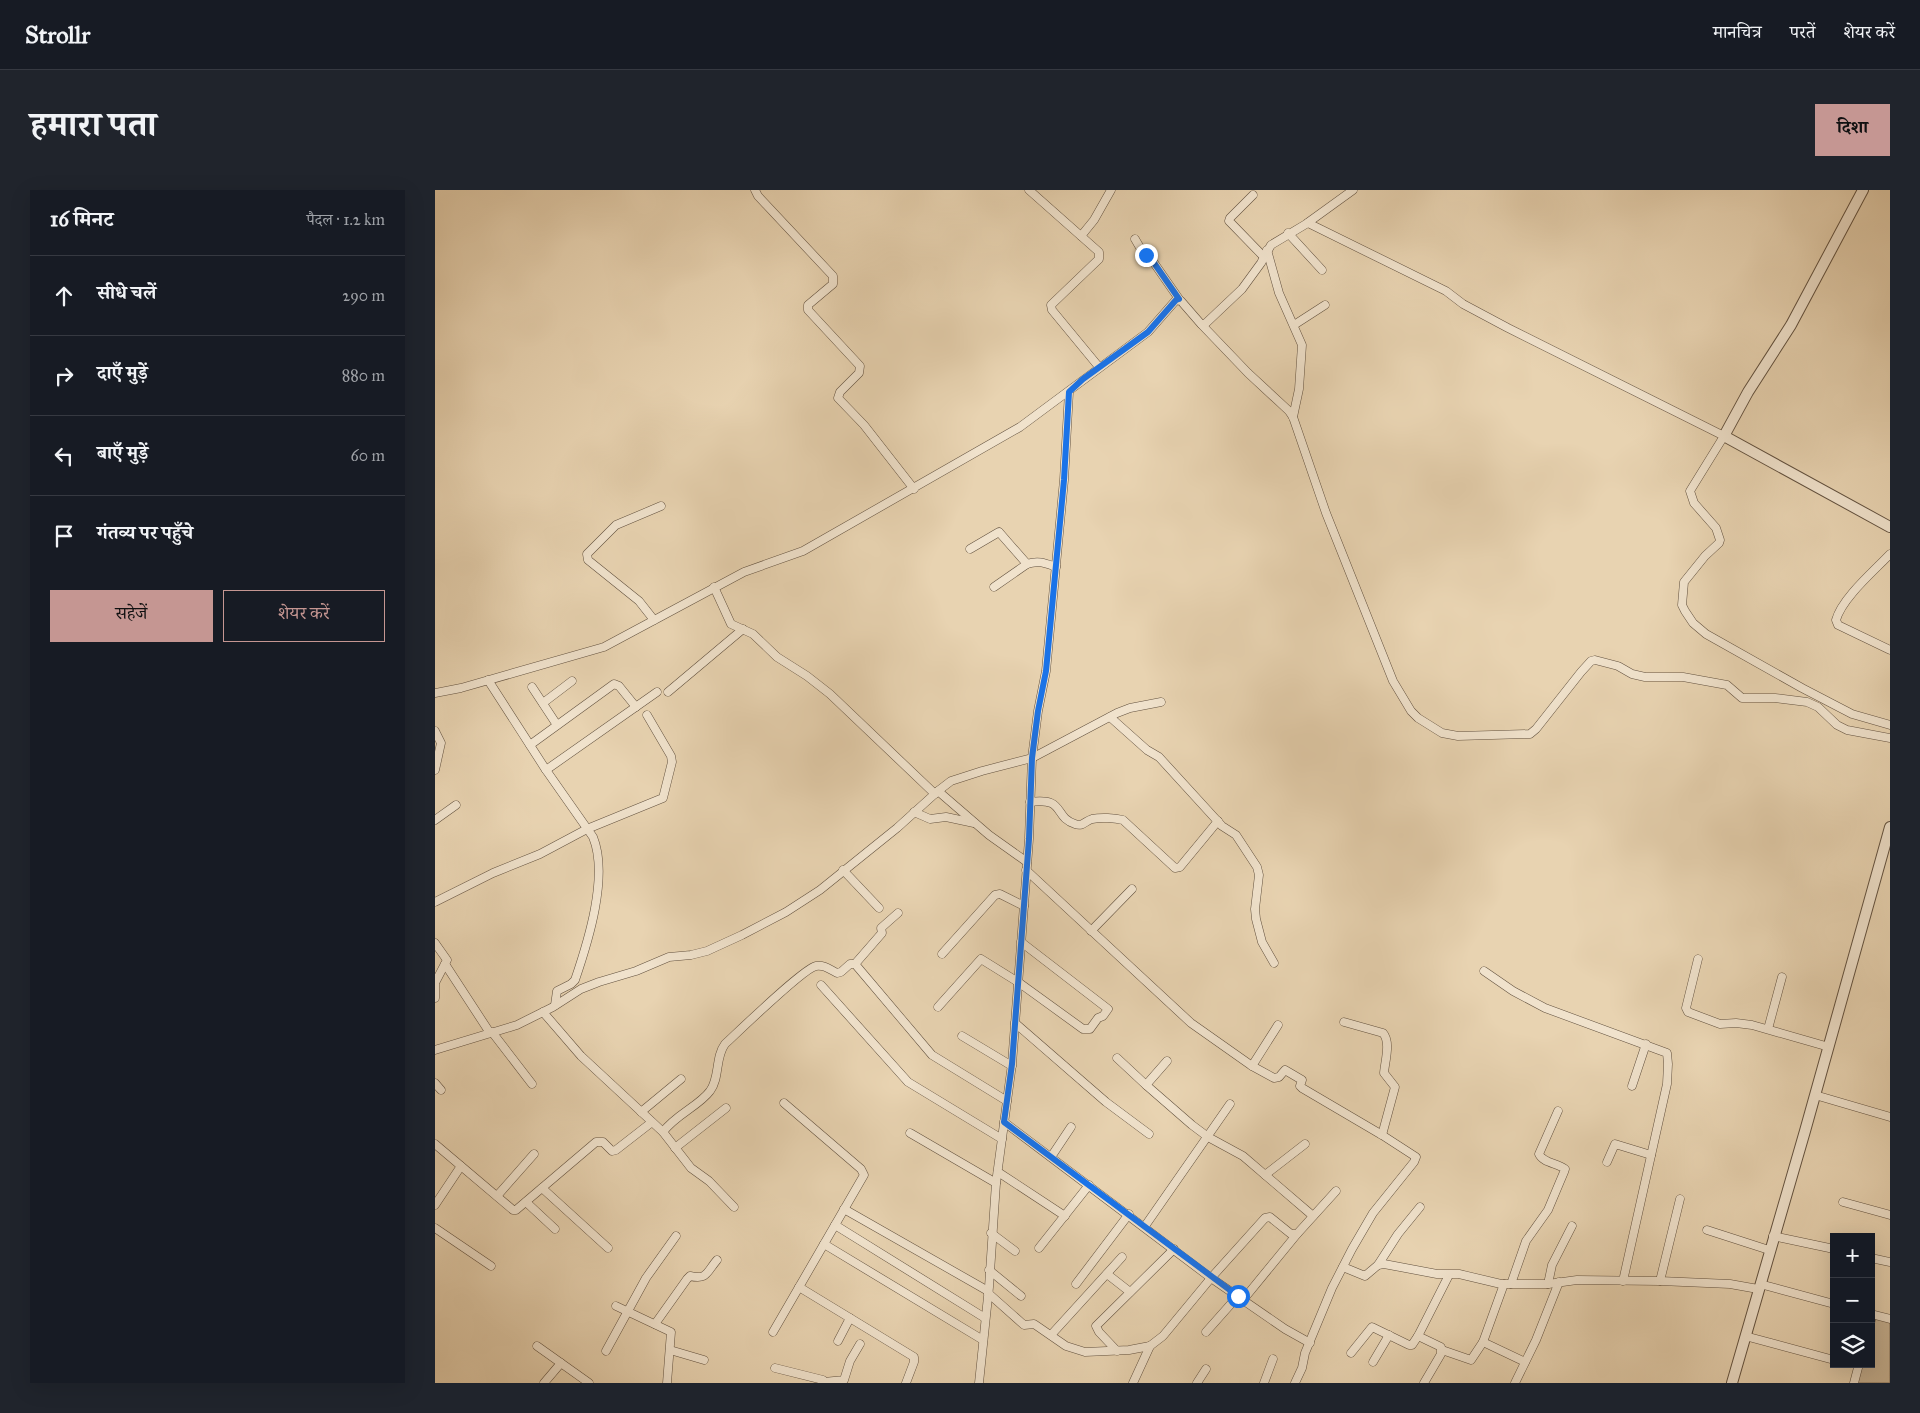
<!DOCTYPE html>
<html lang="hi">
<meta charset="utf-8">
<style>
:root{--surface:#171b24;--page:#20242c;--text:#f1f3f6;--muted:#9ea1a6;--line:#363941;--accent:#c59692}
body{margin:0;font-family:"IM FELL Great Primer","Noto Serif Devanagari",serif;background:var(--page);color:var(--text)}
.controls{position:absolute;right:15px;bottom:15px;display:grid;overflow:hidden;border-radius:0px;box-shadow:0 5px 20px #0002}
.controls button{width:45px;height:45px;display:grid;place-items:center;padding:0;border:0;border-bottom:1px solid var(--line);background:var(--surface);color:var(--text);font:25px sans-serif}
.stop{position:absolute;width:15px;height:15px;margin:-11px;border:4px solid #1a73e8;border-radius:50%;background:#fff}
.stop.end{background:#1a73e8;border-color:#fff;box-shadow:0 1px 5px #0008}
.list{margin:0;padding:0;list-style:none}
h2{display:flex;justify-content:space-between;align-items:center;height:65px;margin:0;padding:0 20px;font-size:21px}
h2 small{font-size:16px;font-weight:400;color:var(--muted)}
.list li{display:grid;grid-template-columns:32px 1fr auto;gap:15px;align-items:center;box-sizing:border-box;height:80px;padding:0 20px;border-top:1px solid var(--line)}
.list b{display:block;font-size:19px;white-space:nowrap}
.list em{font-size:16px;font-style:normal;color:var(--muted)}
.actions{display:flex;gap:10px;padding:15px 20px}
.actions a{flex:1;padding:11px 0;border:1px solid var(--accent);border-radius:0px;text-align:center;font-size:18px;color:var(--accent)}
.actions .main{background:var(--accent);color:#111}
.icon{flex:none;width:28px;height:28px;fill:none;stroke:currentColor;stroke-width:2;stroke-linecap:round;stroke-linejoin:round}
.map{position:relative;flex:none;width:1455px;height:1193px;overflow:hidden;border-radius:0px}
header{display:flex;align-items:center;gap:30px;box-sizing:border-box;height:70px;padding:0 25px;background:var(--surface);border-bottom:1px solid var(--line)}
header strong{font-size:24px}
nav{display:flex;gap:28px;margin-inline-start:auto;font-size:18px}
.intro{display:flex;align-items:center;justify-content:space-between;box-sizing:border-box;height:120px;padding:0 30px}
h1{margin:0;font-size:35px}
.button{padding:12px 22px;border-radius:0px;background:var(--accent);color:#111;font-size:18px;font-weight:700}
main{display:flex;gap:30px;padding:0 30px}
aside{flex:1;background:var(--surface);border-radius:0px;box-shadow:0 5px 20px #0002}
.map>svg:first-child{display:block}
.green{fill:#cab697;stroke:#806e58}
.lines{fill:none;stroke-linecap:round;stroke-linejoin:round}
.minor-casing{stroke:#62513f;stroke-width:9}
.tertiary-casing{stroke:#62513f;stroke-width:12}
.minor{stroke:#f0e2cc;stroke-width:8}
.tertiary{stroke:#f0e2cc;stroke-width:10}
.route{stroke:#1a73e8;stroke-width:6}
</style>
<header>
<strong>Strollr</strong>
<nav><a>मानचित्र</a><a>परतें</a><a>शेयर करें</a></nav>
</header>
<div class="intro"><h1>हमारा पता</h1><a class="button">दिशा</a></div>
<main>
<aside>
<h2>16 मिनट<small>पैदल · 1.2 km</small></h2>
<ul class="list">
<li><svg class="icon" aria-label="ahead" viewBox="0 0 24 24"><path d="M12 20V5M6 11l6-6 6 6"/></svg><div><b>सीधे चलें</b></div><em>290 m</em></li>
<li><svg class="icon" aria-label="right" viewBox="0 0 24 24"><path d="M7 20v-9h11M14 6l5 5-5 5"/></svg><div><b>दाएँ मुड़ें</b></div><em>880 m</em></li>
<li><svg class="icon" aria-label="left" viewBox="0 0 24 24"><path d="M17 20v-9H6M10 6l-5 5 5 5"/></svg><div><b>बाएँ मुड़ें</b></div><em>60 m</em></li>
<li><svg class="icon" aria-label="arrive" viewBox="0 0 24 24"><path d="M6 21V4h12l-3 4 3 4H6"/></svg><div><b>गंतव्य पर पहुँचे</b></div></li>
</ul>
<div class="actions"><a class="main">सहेजें</a><a>शेयर करें</a></div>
</aside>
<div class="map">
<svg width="1455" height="1193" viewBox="0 0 1455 1193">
<rect width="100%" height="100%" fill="#e8d3b1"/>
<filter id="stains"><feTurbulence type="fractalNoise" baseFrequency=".004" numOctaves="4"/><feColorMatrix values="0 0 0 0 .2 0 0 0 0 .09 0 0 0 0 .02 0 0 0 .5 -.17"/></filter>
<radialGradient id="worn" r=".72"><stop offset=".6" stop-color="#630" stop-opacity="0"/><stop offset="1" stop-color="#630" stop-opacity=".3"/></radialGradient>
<path class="green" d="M1441,1128L1455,1132V1193H1422L1428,1174H1436V1144Z"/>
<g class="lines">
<g class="minor-casing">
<g id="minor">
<path d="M320,0L323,6L398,86V94L373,115V120L425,176L424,183L405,202L403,208L429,235L479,299"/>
<path d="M594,0L664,62V69L616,115L617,120L664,177"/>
<path d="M818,5L795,28L794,31L829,67"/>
<path d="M873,33L1011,101L1028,114L1073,138L1289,246L1255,301L1259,313L1281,338L1285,350L1284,353L1270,366L1249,392L1247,415L1250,421L1258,433L1271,444L1367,498L1417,524L1455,535"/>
<path d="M853,43L887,80"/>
<path d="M646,46L659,30L676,0"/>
<path d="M700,49L707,61L717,70L744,109"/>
<path d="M832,60L844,103L867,155L864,199L858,227"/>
<path d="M767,135L813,183L854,221L858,227L891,323L958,491L976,521L983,528L1007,543L1023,546L1095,544L1101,539L1146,482L1156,471L1160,470L1183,476L1197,484L1210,487H1248L1292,495L1307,508H1340L1372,512L1383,517L1402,535L1412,540L1455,548"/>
<path d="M859,135L890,115"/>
<path d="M535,359L564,342L592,374"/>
<path d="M1455,364C1439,381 1407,408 1401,430L1403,435L1455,460"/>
<path d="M279,397L296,434L318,444L342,467L372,486L395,504L500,604"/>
<path d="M559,397L592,374C603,370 610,373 621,377"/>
<path d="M219,430L204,411L153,370L152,364L181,335L226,316"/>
<path d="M53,490L111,580L158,647C174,686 153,752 140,790L136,794L122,801L120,815"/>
<path d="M97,497L122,535"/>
<path d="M233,502L308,439"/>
<path d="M0,503L26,498L169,457L309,382L368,361L585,237L713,142L741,110L746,111L766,134H770L807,99L826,73L836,55L871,34L918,0"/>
<path d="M108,513L137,491"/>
<path d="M675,527L712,560L724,567L787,636L801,645L822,677L824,685L820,719L821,729L827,752L839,773"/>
<path d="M0,541L6,553L0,580"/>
<path d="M95,555L179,494L184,496L201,517"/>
<path d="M111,580L222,502"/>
<path d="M503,601L554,645L592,672"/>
<path d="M595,612C631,607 618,627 640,634C648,637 650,631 657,629C666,627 680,628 688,630L740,678L745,677L783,631"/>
<path d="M479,622L495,629L511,627L539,633"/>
<path d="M0,630L21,615"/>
<path d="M408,680L444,718"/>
<path d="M591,680L756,833L817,876L839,888L844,887L850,880L867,890L865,896L867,898L947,945L981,967L979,972L938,1023L917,1059L897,1098L870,1163L867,1178L860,1193"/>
<path d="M0,712L58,683L105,664L152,639L228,608L237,572L236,566L212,525"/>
<path d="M656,741L697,699"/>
<path d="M0,753L12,770L0,793V808"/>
<path d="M507,764L560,705L565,704L589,716"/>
<path d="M1263,769L1251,818L1253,822L1285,834L1301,833L1317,835L1394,857"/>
<path d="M10,774L55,843"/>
<path d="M420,774L447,743L446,738L463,723"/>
<path d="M1049,781L1078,801L1110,818L1232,863L1233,874L1232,894L1188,1091"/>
<path d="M386,795L473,892L567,949"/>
<path d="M503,817L546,769L583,792L648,839H655L663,828L668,826L673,819L586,752"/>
<path d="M108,822L146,866L228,942L256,978L274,991L299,1017"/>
<path d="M909,832L948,843C956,852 950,871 949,883L960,897L947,945"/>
<path d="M580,833L671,912L714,944"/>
<path d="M1333,839L1347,787"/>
<path d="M57,842L97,894"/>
<path d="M527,846L577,876"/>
<path d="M0,860L82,835L118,817L146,799L164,792L201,781L234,767L256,765L272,761L307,745L351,722L385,700L462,638L503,601L516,591L547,581L597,568L682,523L695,518L726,512"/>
<path d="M682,868L711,895L757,935L773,947L808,966L878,1026"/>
<path d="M817,876L843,835"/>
<path d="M0,893L6,900"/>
<path d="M711,895L732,871"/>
<path d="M1197,896L1211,854"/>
<path d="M1380,905L1455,927"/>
<path d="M206,922L246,889"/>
<path d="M569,932L776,1088L850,1139L875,1153"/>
<path d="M228,942C240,925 264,916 275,901C285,888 280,867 290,854C304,841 369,778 381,776C390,775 394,779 402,783L406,782L415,774H420L497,865L572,911"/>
<path d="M475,943L561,993"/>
<path d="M0,954L78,1020H81L161,952H168L177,961L181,960L217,932"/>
<path d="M240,958L291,918"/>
<path d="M616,967L636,937"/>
<path d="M1172,972L1180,954L1216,965"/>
<path d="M563,982L630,1026"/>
<path d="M830,985L870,954"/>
<path d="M107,998L173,1058"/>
<path d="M62,1006L99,964"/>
<path d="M91,1012L120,1039"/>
<path d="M1408,1012L1455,1025"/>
<path d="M0,1015L26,976"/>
<path d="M409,1019L553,1101"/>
<path d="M400,1035L550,1128"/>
<path d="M710,1036L795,914"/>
<path d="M0,1038L56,1076"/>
<path d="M1272,1040L1334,1060"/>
<path d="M556,1043L580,1061"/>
<path d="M1338,1046L1399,1059"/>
<path d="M389,1054L548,1150"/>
<path d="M604,1058L654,995"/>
<path d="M1436,1068L1455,1072"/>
<path d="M943,1075L963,1044L985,1017"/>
<path d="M908,1077L930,1086L943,1075L949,1074L1002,1084H1024L1066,1094H1113L1142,1090L1225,1091L1295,1094L1323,1099"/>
<path d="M554,1080L586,1106"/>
<path d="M672,1084L695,1102"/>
<path d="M1225,1091L1245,1009"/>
<path d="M641,1094L694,1024"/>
<path d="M1069,1094L1048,1152L1090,1172"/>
<path d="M1076,1094L1091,1051L1113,1020L1129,982L1130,979C1122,973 1108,973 1104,964L1123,921"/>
<path d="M1113,1094L1117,1075L1137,1036"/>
<path d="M1325,1094L1399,1114"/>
<path d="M364,1097L479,1167V1172L471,1193"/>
<path d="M553,1103L589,1135L599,1134L602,1136L631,1156L650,1162L694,1160L715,1156L728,1146L776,1088L830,1028L835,1027L856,1044H862L901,1001"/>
<path d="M808,1110L862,1044"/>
<path d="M181,1116L236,1142L232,1193"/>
<path d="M1436,1124L1455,1129"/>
<path d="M220,1134L252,1089L255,1086C272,1090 271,1083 282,1070"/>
<path d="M338,1142L429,985L426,979L349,913"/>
<path d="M771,1142L803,1106"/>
<path d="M616,1145L687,1067"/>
<path d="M983,1146L1006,1157V1164L989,1193"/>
<path d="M1310,1146L1399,1170"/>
<path d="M403,1151L415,1128"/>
<path d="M102,1156L154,1193"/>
<path d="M235,1160L269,1170"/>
<path d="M1007,1160L1036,1170L1048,1152"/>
<path d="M171,1161L211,1088L241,1046"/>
<path d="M682,1161L664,1142L661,1136L739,1059"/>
<path d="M916,1163L937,1137L974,1155H977L983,1146L1014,1085"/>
<path d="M938,1172L954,1145"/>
<path d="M340,1178L388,1190L389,1193"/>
<path d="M389,1192L409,1190L415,1171L425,1154"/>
<path d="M109,1193L126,1173"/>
<path d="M544,1193L554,1097L561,993L577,874L594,649L597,568L603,521L611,481L629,290L634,202"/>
<path d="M698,1193L715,1156"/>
<path d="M762,1193L771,1179"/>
<path d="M829,1193L838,1169"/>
<path d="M1080,1193L1101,1150L1124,1092"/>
<path d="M1419,1193L1424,1174"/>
</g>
</g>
<g class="tertiary-casing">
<g id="tertiary">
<path d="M1428,0L1356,135L1313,202L1289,246L1455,337"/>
<path d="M1297,1193L1370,941L1455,637"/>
</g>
</g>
<use href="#minor" class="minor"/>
<use href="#tertiary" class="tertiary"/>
</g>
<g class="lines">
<path class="route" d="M711,65L717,70L744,109L741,110L713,142L648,189L634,202L629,290L611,481L603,521L597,568L594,649L577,874L569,932L803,1106"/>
</g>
<rect width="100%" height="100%" filter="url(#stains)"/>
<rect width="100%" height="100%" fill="url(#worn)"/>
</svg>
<div class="controls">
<button>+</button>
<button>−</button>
<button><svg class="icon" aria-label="layers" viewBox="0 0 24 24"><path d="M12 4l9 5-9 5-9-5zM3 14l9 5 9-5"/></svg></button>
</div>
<div class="stop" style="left:803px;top:1106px"></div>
<div class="stop end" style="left:711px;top:65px"></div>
</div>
</main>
